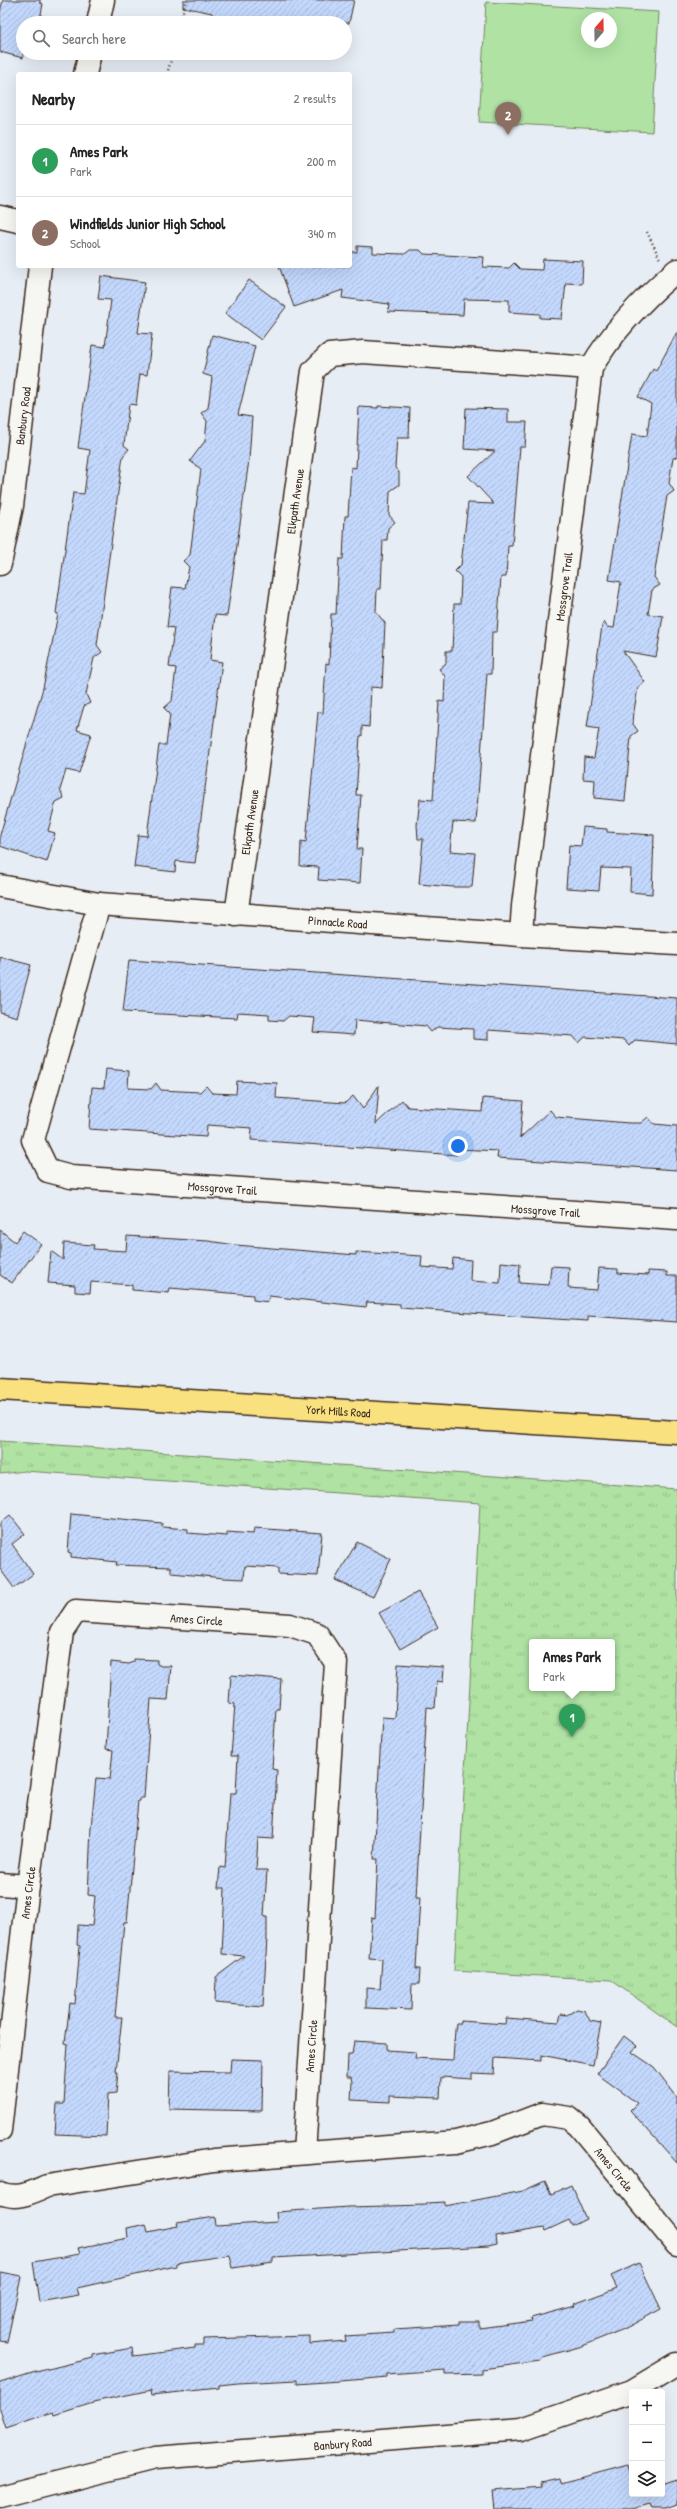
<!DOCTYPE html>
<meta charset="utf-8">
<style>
:root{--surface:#fff;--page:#f6f6f6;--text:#222;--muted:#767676;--line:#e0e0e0;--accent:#d1495b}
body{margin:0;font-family:"Patrick Hand",sans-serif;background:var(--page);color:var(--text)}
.controls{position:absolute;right:12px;bottom:12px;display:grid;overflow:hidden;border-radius:4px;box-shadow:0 4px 16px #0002}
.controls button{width:36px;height:36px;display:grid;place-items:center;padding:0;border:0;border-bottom:1px solid var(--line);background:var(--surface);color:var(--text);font:20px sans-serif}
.compass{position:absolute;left:581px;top:12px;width:36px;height:36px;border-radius:50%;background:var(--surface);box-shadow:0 4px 16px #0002;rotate:20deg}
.you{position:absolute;left:458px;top:1146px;width:14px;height:14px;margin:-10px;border:3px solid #fff;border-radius:50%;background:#1a73e8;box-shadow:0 0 0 6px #1a73e833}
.badge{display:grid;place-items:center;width:26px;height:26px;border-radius:50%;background:var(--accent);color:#fff;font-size:13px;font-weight:700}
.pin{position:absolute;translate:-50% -33px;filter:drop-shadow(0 1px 2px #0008)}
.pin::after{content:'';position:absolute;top:21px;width:14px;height:12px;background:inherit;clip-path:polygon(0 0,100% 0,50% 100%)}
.popup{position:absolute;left:529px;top:1639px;width:86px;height:52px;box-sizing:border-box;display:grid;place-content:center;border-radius:4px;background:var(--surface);filter:drop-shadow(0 1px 3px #0005);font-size:13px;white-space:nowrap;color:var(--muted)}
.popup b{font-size:15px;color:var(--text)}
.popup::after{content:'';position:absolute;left:50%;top:100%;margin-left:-8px;border:8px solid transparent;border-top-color:var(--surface)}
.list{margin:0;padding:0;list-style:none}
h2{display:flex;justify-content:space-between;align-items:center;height:52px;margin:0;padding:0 16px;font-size:17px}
h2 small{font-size:13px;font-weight:400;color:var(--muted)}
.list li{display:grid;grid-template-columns:26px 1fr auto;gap:12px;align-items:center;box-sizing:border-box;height:72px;padding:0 16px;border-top:1px solid var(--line)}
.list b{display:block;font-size:15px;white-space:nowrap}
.list p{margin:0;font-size:13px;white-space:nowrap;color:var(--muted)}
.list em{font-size:13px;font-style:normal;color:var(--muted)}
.icon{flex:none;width:22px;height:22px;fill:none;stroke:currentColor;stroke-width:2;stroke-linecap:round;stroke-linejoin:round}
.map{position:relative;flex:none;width:677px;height:2509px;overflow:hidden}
.search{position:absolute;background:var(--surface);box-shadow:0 4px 16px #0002;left:16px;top:16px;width:336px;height:44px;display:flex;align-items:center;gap:10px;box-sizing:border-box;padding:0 14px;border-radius:22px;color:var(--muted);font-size:15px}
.panel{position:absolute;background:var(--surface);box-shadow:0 4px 16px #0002;left:16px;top:72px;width:336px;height:196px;border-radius:4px}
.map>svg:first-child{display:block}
.grass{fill:url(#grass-tufts);stroke:#758660;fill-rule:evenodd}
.garden{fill:#afe2a3;stroke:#758660;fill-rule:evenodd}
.building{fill:url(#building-hatch);stroke:#3b2a1e}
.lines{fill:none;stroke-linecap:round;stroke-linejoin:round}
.minor-casing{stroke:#3b2a1e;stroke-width:25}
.major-casing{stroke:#3b2a1e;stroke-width:25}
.path{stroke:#3b2a1e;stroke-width:2.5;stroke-dasharray:1 3;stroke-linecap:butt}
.minor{stroke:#f6f6f2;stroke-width:22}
.major{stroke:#fae180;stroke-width:22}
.labels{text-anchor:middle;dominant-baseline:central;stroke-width:3.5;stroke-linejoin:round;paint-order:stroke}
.street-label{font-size:12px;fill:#3b2a1e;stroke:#f6f6f2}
</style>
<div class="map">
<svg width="677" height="2509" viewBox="0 0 677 2509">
<defs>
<pattern id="grass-tufts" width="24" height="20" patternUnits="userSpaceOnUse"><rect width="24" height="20" fill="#afe2a3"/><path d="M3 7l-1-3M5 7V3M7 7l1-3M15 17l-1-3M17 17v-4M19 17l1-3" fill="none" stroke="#97c28c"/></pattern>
<pattern id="building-hatch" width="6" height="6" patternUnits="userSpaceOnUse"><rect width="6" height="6" fill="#c3d8fd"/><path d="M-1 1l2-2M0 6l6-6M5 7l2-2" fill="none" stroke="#a8bad8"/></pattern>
</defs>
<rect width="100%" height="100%" fill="#e7edf5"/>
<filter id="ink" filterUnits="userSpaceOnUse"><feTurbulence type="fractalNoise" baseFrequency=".025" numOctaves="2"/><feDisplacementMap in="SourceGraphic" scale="8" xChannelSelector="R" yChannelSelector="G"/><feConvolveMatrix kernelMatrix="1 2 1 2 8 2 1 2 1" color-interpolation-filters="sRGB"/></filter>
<g filter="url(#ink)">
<path class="grass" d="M0,1441L677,1489V2027L611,1980L454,1971L480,1503L25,1471L0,1474ZM532,1642H612V1688H532Z"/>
<path class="garden" d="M486,2L659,12L652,132L479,122ZM587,18H611V42H587Z"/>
<g class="building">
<path d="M3,0H40V3L43,4L40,19L36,18L35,23H23V58L0,52V12Z"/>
<path d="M183,0H354L349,23H210L212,13L183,7Z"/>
<path d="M357,246L373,247V253L405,254L410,250H420L424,254L484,257L483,267L509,268L514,263L520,269L542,270L543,259L583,261L582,284L566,283L562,319L540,318V314L509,312V300L464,299L463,315L388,312L389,304L342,298L343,290L294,307L279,266H350V252H357Z"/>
<path d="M101,276L145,282L138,333L152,334L147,375L140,374L136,405L129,404L124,445L129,449L123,456L97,645L102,652L94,658L86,694L90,703L84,706L77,730L91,734L79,773L66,770L60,790L64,798L56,802L48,831L55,833L47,862L0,846V835L43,688L58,614L56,613L73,493L84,494L90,450L78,448L83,411L92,345L105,347L111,300L98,299Z"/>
<path d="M249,280L286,307L261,340L225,313Z"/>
<path d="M677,332V457L673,458L669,483L674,491L667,496L654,577L660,585L652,590L648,614L663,616L658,647L656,657L623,651L645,682L638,687L634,711L633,724L638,731L631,736L625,801L594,798L595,780L583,779L584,757L594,758L599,729L587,727L602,626L604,622L607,627L614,628L621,582L609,580L632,434L647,436L651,404L638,397L653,369L656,371Z"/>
<path d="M212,335L255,346L238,415L252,417L249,460L227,616L215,615L210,660L222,662L195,863L176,861L175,872L134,867L138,835L147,836L159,745H166L170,714L164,708L172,701L176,668L169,667L174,628L167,627L172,587L185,588L189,567L183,561L190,555L201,469L190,461L205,441L207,421L201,413L208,408L212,377L203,374Z"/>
<path d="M378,406L410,408L409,438H397L395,468L399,472V485L390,491L389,515L395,522L388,528L387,540H383L381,589H377L376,612L385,623L382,688L371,687L369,727L362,726V736H360L356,795H361L357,849H362L360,883L318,880L319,867L300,866L301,841L306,842L318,712L323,713L326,663L329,664L331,614H336L339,559H343L345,516H348L351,467L356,468L359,407L378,408Z"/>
<path d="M466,408L508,409V422H527L525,447H520L512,546H508L506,577H501L497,632H492L491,674H487L476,823L453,822L450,851L475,853L472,887H453L419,884L423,839H418L417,825L420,799L433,800L439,701L444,702L445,676L439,669L446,663V651H452L454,604H460L461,577L455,571L461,565L468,503L494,504L468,476L495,451L464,449Z"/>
<path d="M583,827L607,829V832L654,835L652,894L630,892L631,869L601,868L599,890L566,888L569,845L581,846Z"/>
<path d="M0,957L31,965L17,1017L0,1012Z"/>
<path d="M129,960L677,998V1044L635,1040L629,1046L624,1040L585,1037L579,1043L573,1036L488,1030V1040L473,1039V1029L437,1027L431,1032L426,1026L355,1020L354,1035L313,1032L315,1018L289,1016L283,1021L269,1020V1014L238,1012L237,1018L123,1012Z"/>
<path d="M106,1069L129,1071L128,1088L151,1089L156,1083L161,1090L200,1092L206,1086L212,1093L236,1094L237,1081L277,1083L276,1098L345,1103L353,1096L363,1109L379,1085L376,1124L402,1100L408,1107L482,1112L483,1098L523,1101L520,1138L550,1110L556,1117L629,1123H641L648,1117L654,1124L677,1126V1170L497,1158L498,1151L458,1149L457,1155L251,1140L252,1128L207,1125L206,1137L89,1129L92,1087L104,1088Z"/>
<path d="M0,1230L15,1242L23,1231L41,1244L12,1283L0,1275Z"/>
<path d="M127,1236L208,1241L236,1245L356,1255V1252L422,1256L421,1267L452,1269L453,1258L471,1260L470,1281L500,1283L501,1262L520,1264L519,1283L549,1285L551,1266L569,1267L568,1288L597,1290L599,1268L618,1269V1273L648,1275V1271L667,1272V1276H677V1322L588,1316V1321L539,1318L400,1308V1304L367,1302L366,1307L269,1296L268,1302L253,1300V1295L170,1288L169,1293L132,1290V1285L91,1282L90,1293L75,1292V1285L48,1283L51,1251L63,1260L64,1243L94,1245L93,1249L126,1251Z"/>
<path d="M71,1514L162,1523V1527L188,1529V1533L227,1536V1532L253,1534L254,1528L322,1533L318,1576L278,1574V1568L245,1566L244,1579L224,1578L171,1573V1567L116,1565L117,1562L71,1557V1553L68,1552Z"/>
<path d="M10,1515L25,1534L12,1544L33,1574L14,1588L0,1569V1523Z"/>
<path d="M357,1542L391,1559L373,1597L335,1580Z"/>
<path d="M418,1592L438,1627L400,1649L379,1613Z"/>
<path d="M134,1659L157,1660V1664L161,1666H171L168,1700L151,1699L144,1798H140V1801H138L127,1922H124L115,2017H122L116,2072H118L116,2093L108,2094L106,2136L55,2134L57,2104H64L68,2044L65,2043L70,2003L75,2004L80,1946L77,1945L78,1925L92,1926L95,1896L88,1895L91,1827L96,1778L110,1779L113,1750L106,1749L111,1662L129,1664L134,1662Z"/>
<path d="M398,1664L444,1667L443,1682L437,1681L435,1708L427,1707L416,1897H420L416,1969H420L419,1984H412L411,2010L366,2008V1988L380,1989L382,1959L369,1958L372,1917L375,1918L378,1859H374L382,1717L395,1718Z"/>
<path d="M231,1675L281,1679L279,1709H276L272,1769L277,1770L273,1839L258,1838L256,1870H267L264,1917H267V1938L263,2007L215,2003L216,1977L244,1956L222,1954L225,1888H218L220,1867L225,1868L230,1793H236L238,1756H231L235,1704L229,1703Z"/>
<path d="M577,2009L585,2011L590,2021L601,2023L593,2065L541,2055V2061L495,2058L494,2074L472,2073V2079L441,2077L440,2098L390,2096V2102L351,2100L352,2082L351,2077H347L348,2055H352L354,2041L387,2043V2050L416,2052L415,2058L453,2060L455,2029L456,2023H461V2021L505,2024L506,2018L559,2022L561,2014L567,2015Z"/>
<path d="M624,2036L637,2046L632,2052L654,2067L677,2097V2163L630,2110L637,2103L597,2074Z"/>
<path d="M231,2059L263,2060L262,2111L169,2109L170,2071L230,2072Z"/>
<path d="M545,2181L551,2194L571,2185L586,2219L572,2226L569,2220L545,2231L544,2228L496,2236L497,2244L488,2246L273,2258V2262L233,2268L230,2255L176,2263V2266L77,2288L79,2295L39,2302L33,2262L80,2254L78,2248L128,2238L127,2228L146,2224L148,2232L178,2226L177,2223L215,2217L216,2226L277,2222L276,2212L348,2207L426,2205V2203L445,2202V2206L523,2191Z"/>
<path d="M639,2263L661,2309L624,2329L579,2347L543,2357L540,2361L482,2369V2374L445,2375V2370L387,2374V2377L367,2379L297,2384V2380L238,2383L219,2385V2388L152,2395L151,2390L93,2402V2403L54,2415L53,2412L6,2428L0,2410V2383L32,2373L93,2358V2355L132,2348L133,2356L195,2348V2345H203V2339L310,2336V2344L346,2341L345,2336L394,2333V2329L459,2325V2321H479V2328L532,2321L531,2318L575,2306L574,2304L617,2288L611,2276Z"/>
<path d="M0,2272L21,2276L7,2342L0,2341Z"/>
<path d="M628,2465L632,2480V2494H662V2485L677,2480V2505L666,2509H652L650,2504L631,2509H495L493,2491L542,2487L541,2483L560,2479L561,2483Z"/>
</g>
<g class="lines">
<g class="minor-casing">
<g id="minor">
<path d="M98,23L103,0"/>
<path d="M85,74L90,53"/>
<path d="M0,217L18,221"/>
<path id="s1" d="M0,564L12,506L40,266"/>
<path id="s2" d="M0,886L99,904L521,935L677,944"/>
<path id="s3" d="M99,904L33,1140L48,1171L71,1177L677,1219"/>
<path id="s4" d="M236,915L313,371L329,355L363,352L591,368"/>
<path id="s5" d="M521,935L523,906L591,368C613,330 644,298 677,270"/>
<path d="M0,1884L28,1886"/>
<path id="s6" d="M0,2130L28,1886L62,1632L76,1611L290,1625L317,1634L336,1663L304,2153"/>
<path id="s7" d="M0,2193C17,2200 30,2193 47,2186L214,2160L456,2142L492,2133L542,2114L569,2118L579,2126L677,2245"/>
<path id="s8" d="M0,2497L155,2458L521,2429L632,2391L677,2364"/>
</g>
</g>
<g class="major-casing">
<g id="major">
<path id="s9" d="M0,1389L677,1432"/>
</g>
</g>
<g class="path">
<path d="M180,23L186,0"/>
<path d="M167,74L173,53"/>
<path d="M647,232L660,259"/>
</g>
<use href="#minor" class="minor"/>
<use href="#major" class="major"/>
</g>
</g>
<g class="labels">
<g class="street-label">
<text stroke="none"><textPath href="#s1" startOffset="150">Banbury Road</textPath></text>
<text stroke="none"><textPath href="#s4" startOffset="418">Elkpath Avenue</textPath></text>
<text stroke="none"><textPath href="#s5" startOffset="351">Mossgrove Trail</textPath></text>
<text stroke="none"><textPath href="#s4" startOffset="94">Elkpath Avenue</textPath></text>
<text stroke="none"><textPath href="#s2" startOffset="340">Pinnacle Road</textPath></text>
<text stroke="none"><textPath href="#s3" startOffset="455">Mossgrove Trail</textPath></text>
<text stroke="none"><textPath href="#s3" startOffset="779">Mossgrove Trail</textPath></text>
<text stroke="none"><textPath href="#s9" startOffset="339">York Mills Road</textPath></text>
<text stroke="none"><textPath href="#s6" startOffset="648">Ames Circle</textPath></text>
<text stroke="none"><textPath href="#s6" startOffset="239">Ames Circle</textPath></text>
<text transform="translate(311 2046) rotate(-86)">Ames Circle</text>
<text stroke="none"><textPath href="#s7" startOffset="647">Ames Circle</textPath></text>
<text stroke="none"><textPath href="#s8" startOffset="348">Banbury Road</textPath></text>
</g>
</g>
</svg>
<div class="controls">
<button>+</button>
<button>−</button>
<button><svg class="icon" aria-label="layers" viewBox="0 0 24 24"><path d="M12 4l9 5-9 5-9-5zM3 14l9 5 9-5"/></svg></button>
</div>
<svg class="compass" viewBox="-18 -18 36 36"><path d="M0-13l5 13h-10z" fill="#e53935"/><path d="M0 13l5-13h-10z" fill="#767676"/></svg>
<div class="you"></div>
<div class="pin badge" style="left:572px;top:1737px;background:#2e9e5b">1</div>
<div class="popup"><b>Ames Park</b>Park</div>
<div class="pin badge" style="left:508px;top:135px;background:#8d6e63">2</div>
<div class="search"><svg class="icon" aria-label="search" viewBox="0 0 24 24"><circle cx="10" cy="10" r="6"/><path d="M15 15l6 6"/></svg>Search here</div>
<section class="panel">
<h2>Nearby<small>2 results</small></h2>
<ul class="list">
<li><span class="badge" style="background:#2e9e5b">1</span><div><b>Ames Park</b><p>Park</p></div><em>200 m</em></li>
<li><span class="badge" style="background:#8d6e63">2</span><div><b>Windfields Junior High School</b><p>School</p></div><em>340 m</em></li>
</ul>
</section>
</div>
